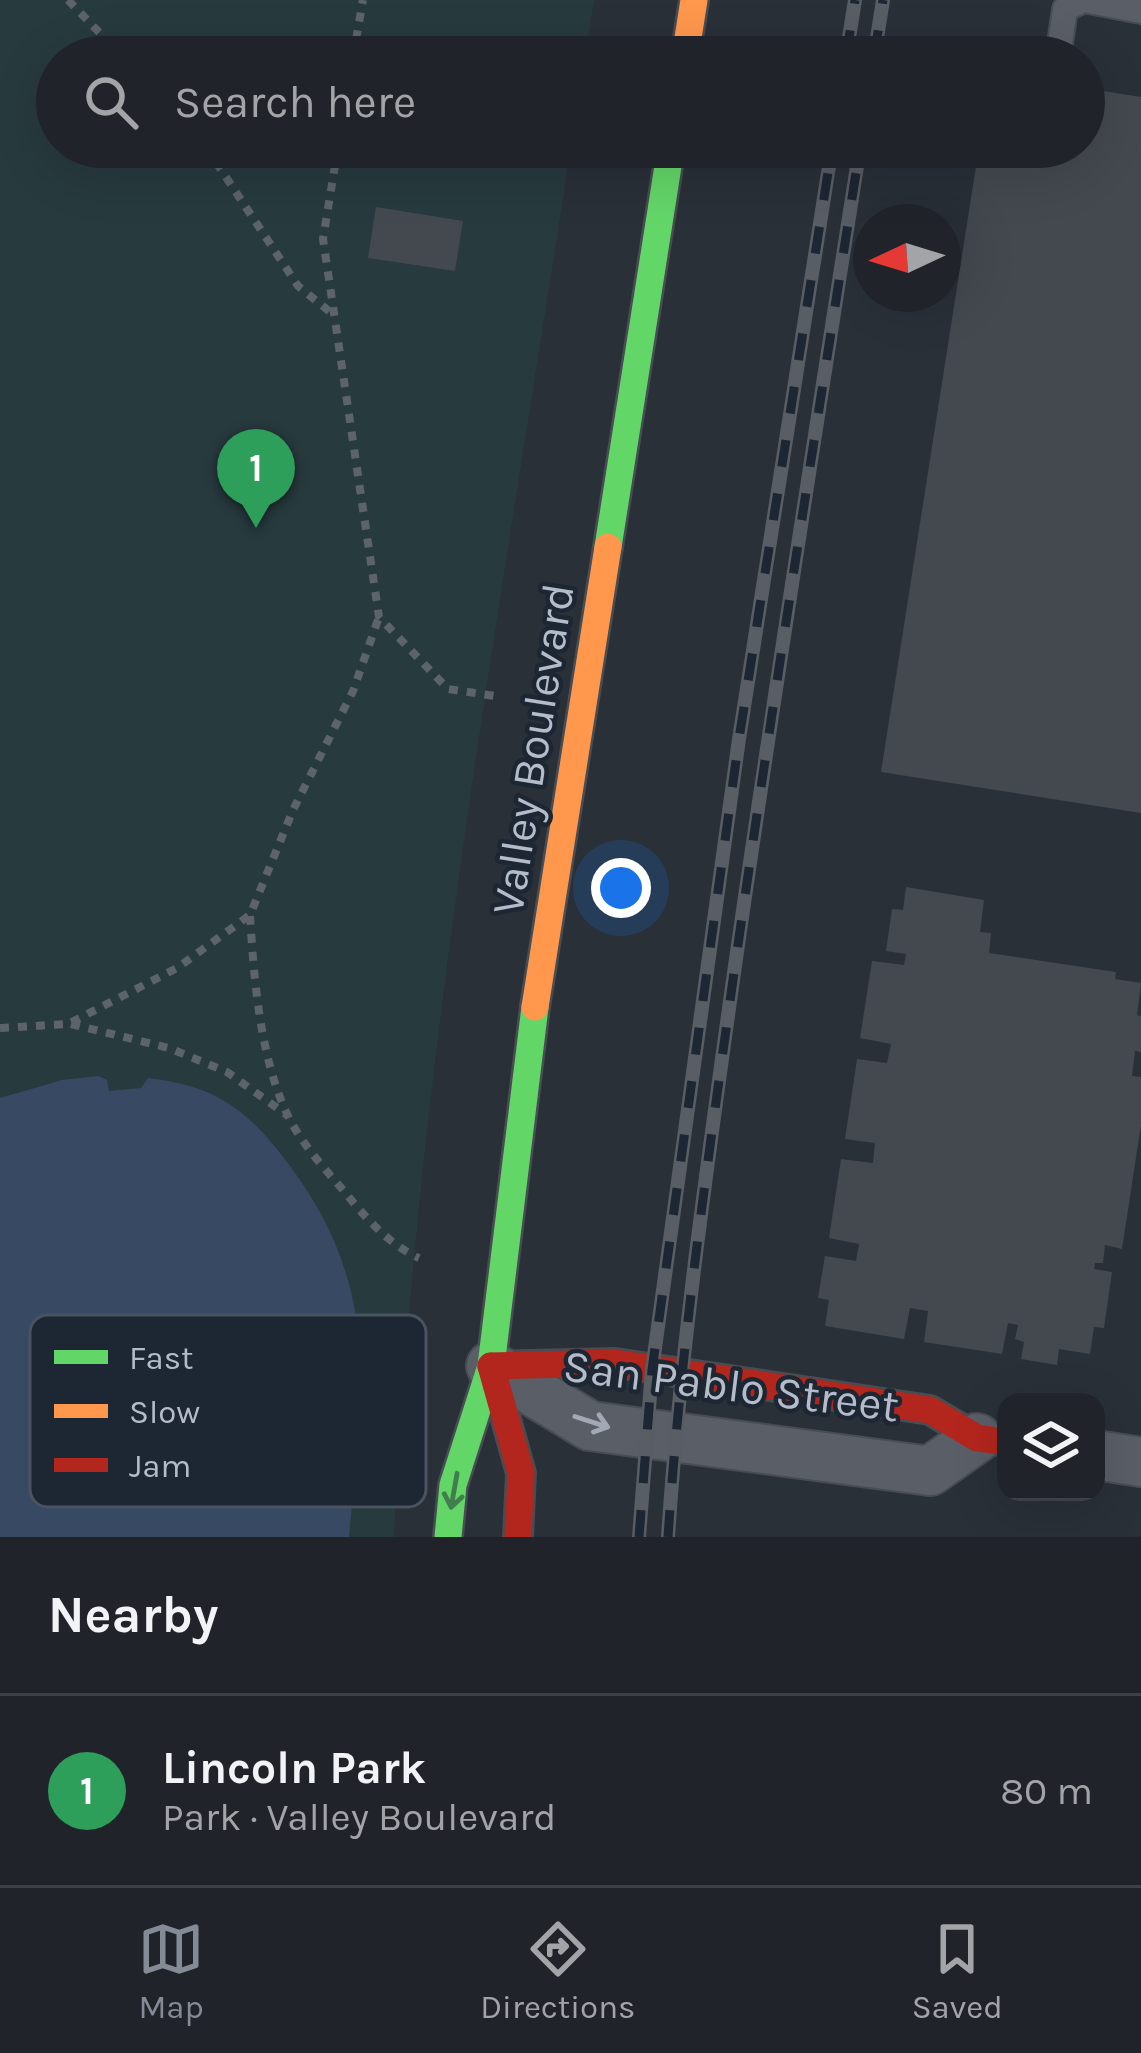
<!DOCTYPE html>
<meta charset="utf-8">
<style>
:root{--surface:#20242a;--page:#282c32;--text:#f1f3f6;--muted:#a2a4a8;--line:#3d4147;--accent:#848b96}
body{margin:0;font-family:Karla,sans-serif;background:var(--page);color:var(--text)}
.controls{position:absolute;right:36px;bottom:36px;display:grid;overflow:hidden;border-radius:24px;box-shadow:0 12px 48px #0002}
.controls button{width:108px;height:108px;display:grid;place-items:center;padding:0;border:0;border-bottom:3px solid var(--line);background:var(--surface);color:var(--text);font:60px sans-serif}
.compass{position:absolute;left:853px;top:204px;width:108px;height:108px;border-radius:50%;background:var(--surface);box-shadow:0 12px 48px #0002;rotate:266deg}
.you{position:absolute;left:621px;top:888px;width:42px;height:42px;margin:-30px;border:9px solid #fff;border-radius:50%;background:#1a73e8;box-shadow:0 0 0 18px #1a73e833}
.badge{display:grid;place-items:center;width:78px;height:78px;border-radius:50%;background:var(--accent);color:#fff;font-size:39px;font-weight:700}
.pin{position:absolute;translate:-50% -99px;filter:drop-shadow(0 3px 6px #0008)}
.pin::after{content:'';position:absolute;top:63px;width:42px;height:36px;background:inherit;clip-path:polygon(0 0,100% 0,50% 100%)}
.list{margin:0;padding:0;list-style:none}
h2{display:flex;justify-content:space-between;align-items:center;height:156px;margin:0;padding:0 48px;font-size:51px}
h2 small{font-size:39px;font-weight:400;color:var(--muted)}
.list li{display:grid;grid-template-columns:78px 1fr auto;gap:36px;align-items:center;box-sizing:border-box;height:192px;padding:0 48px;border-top:3px solid var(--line)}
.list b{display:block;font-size:45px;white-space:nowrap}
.list p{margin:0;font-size:39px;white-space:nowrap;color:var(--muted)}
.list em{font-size:39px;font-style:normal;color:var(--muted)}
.icon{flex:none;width:66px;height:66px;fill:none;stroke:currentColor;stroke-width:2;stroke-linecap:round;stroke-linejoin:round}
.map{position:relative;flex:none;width:1141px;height:1537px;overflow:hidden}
.search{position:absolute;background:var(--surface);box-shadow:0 12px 48px #0002;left:36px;right:36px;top:36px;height:132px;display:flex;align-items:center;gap:30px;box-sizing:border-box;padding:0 42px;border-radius:66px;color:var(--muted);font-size:45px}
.sheet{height:348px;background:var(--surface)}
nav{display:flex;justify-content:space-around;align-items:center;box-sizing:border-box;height:168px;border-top:3px solid var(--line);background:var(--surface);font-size:33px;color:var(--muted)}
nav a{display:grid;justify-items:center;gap:6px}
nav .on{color:var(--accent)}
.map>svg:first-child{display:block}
.green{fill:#273a3e}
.water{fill:#384963}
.building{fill:#444950}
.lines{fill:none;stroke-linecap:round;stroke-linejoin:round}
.lane-casing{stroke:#484c53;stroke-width:28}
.street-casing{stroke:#484c53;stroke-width:52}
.fast-casing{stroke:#484c53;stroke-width:32}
.slow-casing{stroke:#484c53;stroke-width:32}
.jam-casing{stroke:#484c53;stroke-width:32}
.path{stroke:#5d636a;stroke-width:8;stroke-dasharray:9 9;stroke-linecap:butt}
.lane{stroke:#5a5e66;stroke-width:24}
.street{stroke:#5a5e66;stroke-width:48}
.fast{stroke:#63d668;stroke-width:27}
.slow{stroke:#ff974d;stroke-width:27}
.jam{stroke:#b3261e;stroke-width:27}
.rail-casing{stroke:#595d64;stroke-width:14}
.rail{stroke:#1d2633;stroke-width:9;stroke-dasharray:27;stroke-linecap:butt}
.oneway{stroke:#a2a9b5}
.oneway2{stroke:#407e4e}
.labels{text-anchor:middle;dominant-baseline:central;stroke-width:9;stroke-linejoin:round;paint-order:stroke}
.street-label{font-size:45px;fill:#b4bcc9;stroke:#1d2633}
.key{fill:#1d2633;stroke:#4a5360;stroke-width:3}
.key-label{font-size:33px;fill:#b4bcc9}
</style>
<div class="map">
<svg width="1141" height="1537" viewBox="0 0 1141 1537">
<rect width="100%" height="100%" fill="#2a3038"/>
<path class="green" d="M0,0H594L585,57H57V147H571C500,609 416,1070 394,1537H0Z"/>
<path class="water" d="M98,1076L107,1080L109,1091L141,1088L148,1078C218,1086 249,1111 290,1166C383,1291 362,1393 349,1537H0V1098L62,1080Z"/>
<g class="building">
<path d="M1084,88L1141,97V813L881,772L979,147H1084Z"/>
<path d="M376,207L463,221L455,271L368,258Z"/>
<path d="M906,887L984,900L980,932L991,933L989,953L1116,972L1115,979L1141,983L1137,1015L1141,1016V1052L1135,1051L1132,1076L1141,1077V1125L1122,1249L1105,1245L1103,1263H1095L1094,1269L1112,1272L1104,1328L1094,1327L1090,1354L1059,1349L1057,1365L1021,1359L1024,1342L1015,1339L1018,1325L1008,1323L1002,1354L924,1342L928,1311L910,1308L904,1339L825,1326L829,1300L818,1298L825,1256L856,1261L859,1244L829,1238L841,1159L873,1163L875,1143L845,1139L857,1059L887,1063L891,1044L860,1038L872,961L904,965L906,954L886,951L892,909L903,910Z"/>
</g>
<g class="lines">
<g class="lane-casing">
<path id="lane" d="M1058,57L1065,9L1084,0L1141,11"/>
</g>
<g class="street-casing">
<g id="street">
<path d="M491,1366L590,1426L930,1471L977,1438"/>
<path d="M1096,1455L1141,1462"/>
</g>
</g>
<g class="fast-casing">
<g id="fast">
<path d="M608,547L671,147"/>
<path d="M448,1537L453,1485L491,1366L535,1007"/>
</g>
</g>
<g class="slow-casing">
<g id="slow">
<path d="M685,57L694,0"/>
<path d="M535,1007L608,547"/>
</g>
</g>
<g class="jam-casing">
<g id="jam">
<path d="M491,1366L615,1363L930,1410L977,1438L1006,1442"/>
<path d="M491,1366L521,1473L518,1537"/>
</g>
</g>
<g class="path">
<path d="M68,0L123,57"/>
<path d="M353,57L363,0"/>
<path d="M206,147L298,286L335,316"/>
<path d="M338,147L323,239L379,617L448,689L495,696"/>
<path d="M250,916C254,979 260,1058 288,1116C302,1144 324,1168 344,1191C365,1217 388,1244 419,1258"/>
<path d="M71,1024L169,1048L227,1072L287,1115"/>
<path d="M0,1028L68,1024L177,968L250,915L293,810L353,691L379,617"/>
</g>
<use href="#lane" class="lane"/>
<use href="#street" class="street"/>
<use href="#fast" class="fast"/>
<use href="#slow" class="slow"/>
<use href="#jam" class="jam"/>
<g class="rail-casing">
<g id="rail">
<path d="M846,57L855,0"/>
<path d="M874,57L883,0"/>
<path d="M639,1537L652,1370L739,739L832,147"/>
<path d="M668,1537C680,1355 706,1174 731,994C771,711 816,429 860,147"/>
</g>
</g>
<use href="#rail" class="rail"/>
</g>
<defs><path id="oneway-shaft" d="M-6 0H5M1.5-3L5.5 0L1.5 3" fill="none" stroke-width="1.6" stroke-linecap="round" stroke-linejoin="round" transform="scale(3)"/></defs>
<use class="oneway" href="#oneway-shaft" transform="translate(592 1422) rotate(18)"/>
<use class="oneway2" href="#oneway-shaft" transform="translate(454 1491) rotate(100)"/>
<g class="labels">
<g class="street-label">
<text transform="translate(533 749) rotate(-81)">Valley Boulevard</text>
<text transform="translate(731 1386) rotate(7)">San Pablo Street</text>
</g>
</g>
<rect x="30" y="1315" width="396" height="192" rx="18" class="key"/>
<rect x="54" y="1350" width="54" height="14" fill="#63d668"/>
<rect x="54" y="1404" width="54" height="14" fill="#ff974d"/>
<rect x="54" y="1458" width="54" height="14" fill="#b3261e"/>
<g class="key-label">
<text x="129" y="1369">Fast</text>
<text x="129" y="1423">Slow</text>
<text x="129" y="1477">Jam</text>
</g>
</svg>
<div class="controls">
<button><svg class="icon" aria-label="layers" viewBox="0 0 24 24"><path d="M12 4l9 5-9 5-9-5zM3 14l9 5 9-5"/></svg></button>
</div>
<svg class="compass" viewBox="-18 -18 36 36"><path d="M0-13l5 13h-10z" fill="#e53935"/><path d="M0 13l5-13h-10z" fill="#a2a4a8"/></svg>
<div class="you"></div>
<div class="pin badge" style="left:256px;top:528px;background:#2e9e5b">1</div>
<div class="search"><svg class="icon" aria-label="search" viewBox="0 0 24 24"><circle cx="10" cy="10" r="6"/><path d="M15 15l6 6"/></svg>Search here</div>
</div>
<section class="sheet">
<h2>Nearby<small></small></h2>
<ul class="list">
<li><span class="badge" style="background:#2e9e5b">1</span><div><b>Lincoln Park</b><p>Park · Valley Boulevard</p></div><em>80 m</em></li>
</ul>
</section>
<nav>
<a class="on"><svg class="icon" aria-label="map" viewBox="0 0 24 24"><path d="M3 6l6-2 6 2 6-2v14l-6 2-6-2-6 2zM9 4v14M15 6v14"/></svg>Map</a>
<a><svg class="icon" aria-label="directions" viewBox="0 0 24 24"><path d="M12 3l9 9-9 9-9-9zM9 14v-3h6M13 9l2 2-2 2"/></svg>Directions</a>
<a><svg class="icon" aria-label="saved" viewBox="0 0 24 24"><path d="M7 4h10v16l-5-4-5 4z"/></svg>Saved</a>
</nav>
